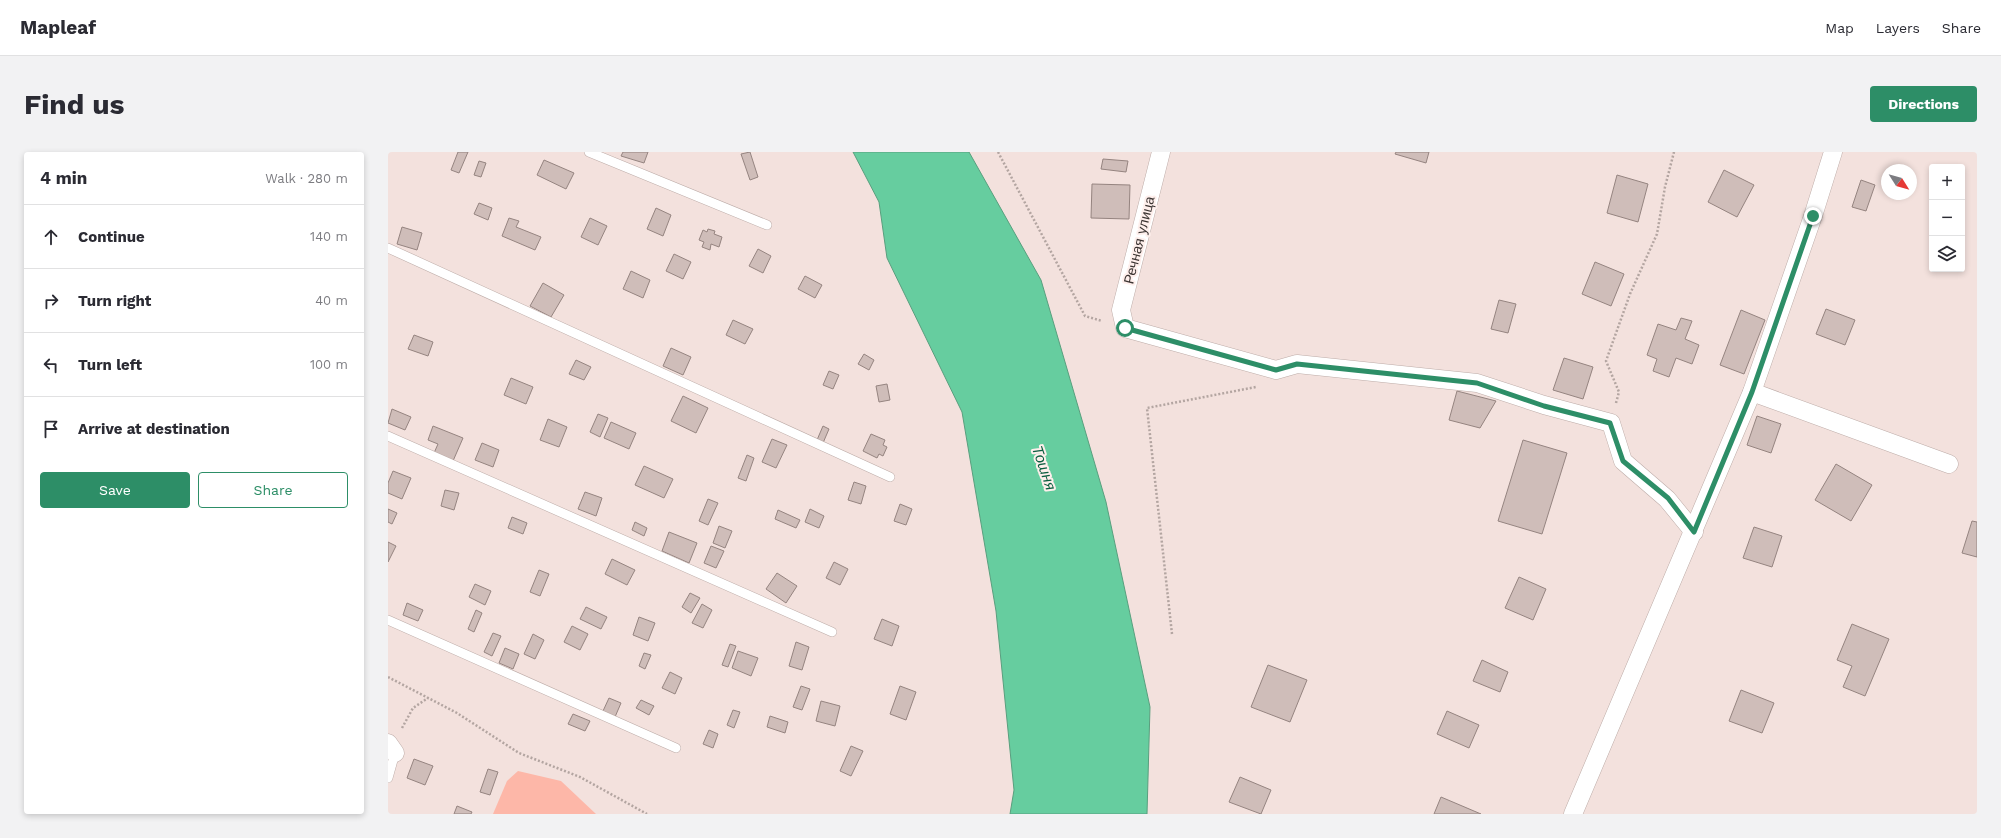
<!DOCTYPE html>
<meta charset="utf-8">
<style>
:root{--surface:#fff;--page:#f2f2f3;--text:#2b2b33;--muted:#7c7c81;--line:#e1e1e2;--accent:#2d8e67}
body{margin:0;font-family:"Work Sans",sans-serif;background:var(--page);color:var(--text)}
.controls{position:absolute;right:12px;top:12px;display:grid;overflow:hidden;border-radius:4px;box-shadow:0 2px 6px #0003}
.controls button{width:36px;height:36px;display:grid;place-items:center;padding:0;border:0;border-bottom:1px solid var(--line);background:var(--surface);color:var(--text);font:20px sans-serif}
.compass{position:absolute;left:1493px;top:12px;width:36px;height:36px;border-radius:50%;background:var(--surface);box-shadow:0 2px 6px #0003;rotate:127deg}
.stop{position:absolute;width:12px;height:12px;margin:-9px;border:3px solid #2d8e67;border-radius:50%;background:#fff}
.stop.end{background:#2d8e67;border-color:#fff;box-shadow:0 1px 4px #0008}
.list{margin:0;padding:0;list-style:none}
h2{display:flex;justify-content:space-between;align-items:center;height:52px;margin:0;padding:0 16px;font-size:17px}
h2 small{font-size:13px;font-weight:400;color:var(--muted)}
.list li{display:grid;grid-template-columns:26px 1fr auto;gap:12px;align-items:center;box-sizing:border-box;height:64px;padding:0 16px;border-top:1px solid var(--line)}
.list b{display:block;font-size:15px;white-space:nowrap}
.list em{font-size:13px;font-style:normal;color:var(--muted)}
.actions{display:flex;gap:8px;padding:12px 16px}
.actions a{flex:1;padding:9px 0;border:1px solid var(--accent);border-radius:4px;text-align:center;font-size:14px;color:var(--accent)}
.actions .main{background:var(--accent);color:#fff}
.icon{flex:none;width:22px;height:22px;fill:none;stroke:currentColor;stroke-width:2;stroke-linecap:round;stroke-linejoin:round}
.map{position:relative;flex:none;width:1589px;height:662px;overflow:hidden;border-radius:4px}
header{display:flex;align-items:center;gap:24px;box-sizing:border-box;height:56px;padding:0 20px;background:var(--surface);border-bottom:1px solid var(--line)}
header strong{font-size:19px}
nav{display:flex;gap:22px;margin-inline-start:auto;font-size:14px}
.intro{display:flex;align-items:center;justify-content:space-between;box-sizing:border-box;height:96px;padding:0 24px}
h1{margin:0;font-size:28px}
.button{padding:10px 18px;border-radius:4px;background:var(--accent);color:#fff;font-size:14px;font-weight:700}
main{display:flex;gap:24px;padding:0 24px}
aside{flex:1;background:var(--surface);border-radius:4px;box-shadow:0 2px 6px #0003}
.map>svg:first-child{display:block}
.green{fill:#fdb7a8}
.water{fill:#66cd9f;stroke:#599f7e}
.building{fill:#cfbdb9;stroke:#958480}
.lines{fill:none;stroke-linecap:round;stroke-linejoin:round}
.service-casing{stroke:#bdaca8;stroke-width:10}
.minor-casing{stroke:#bdaca8;stroke-width:19}
.path{stroke:#b3a5a1;stroke-width:2.5;stroke-dasharray:2 2;stroke-linecap:butt}
.service{stroke:#fff;stroke-width:9}
.minor{stroke:#fff;stroke-width:18}
.route{stroke:#2d8e67;stroke-width:5}
.labels{text-anchor:middle;dominant-baseline:central;stroke-width:4;stroke-linejoin:round;paint-order:stroke}
.street-label{font-size:14px;fill:#3b3432;stroke:#feefec}
.water-label{font-size:15px;font-style:italic;fill:#0b5e40;stroke:#feefec}
</style>
<header>
<strong>Mapleaf</strong>
<nav><a>Map</a><a>Layers</a><a>Share</a></nav>
</header>
<div class="intro"><h1>Find us</h1><a class="button">Directions</a></div>
<main>
<aside>
<h2>4 min<small>Walk · 280 m</small></h2>
<ul class="list">
<li><svg class="icon" aria-label="ahead" viewBox="0 0 24 24"><path d="M12 20V5M6 11l6-6 6 6"/></svg><div><b>Continue</b></div><em>140 m</em></li>
<li><svg class="icon" aria-label="right" viewBox="0 0 24 24"><path d="M7 20v-9h11M14 6l5 5-5 5"/></svg><div><b>Turn right</b></div><em>40 m</em></li>
<li><svg class="icon" aria-label="left" viewBox="0 0 24 24"><path d="M17 20v-9H6M10 6l-5 5 5 5"/></svg><div><b>Turn left</b></div><em>100 m</em></li>
<li><svg class="icon" aria-label="arrive" viewBox="0 0 24 24"><path d="M6 21V4h12l-3 4 3 4H6"/></svg><div><b>Arrive at destination</b></div></li>
</ul>
<div class="actions"><a class="main">Save</a><a>Share</a></div>
</aside>
<div class="map">
<svg width="1589" height="662" viewBox="0 0 1589 662">
<rect width="100%" height="100%" fill="#f3e1dd"/>
<path class="green" d="M130,619L173,629L208,662H105L119,629Z"/>
<path class="water" d="M465,0H581L653,128L718,350L762,555L759,662H622L626,638L608,459L574,260L499,106L491,50Z"/>
<g class="building">
<path d="M70,0H80L71,21L63,18Z"/>
<path d="M235,0H260L256,11L233,4Z"/>
<path d="M362,0L370,25L362,28L353,2Z"/>
<path d="M1008,0H1041L1038,11L1007,2Z"/>
<path d="M715,7L740,9L738,20L713,17Z"/>
<path d="M156,8L186,21L178,37L149,23Z"/>
<path d="M91,9L98,11L93,25L86,23Z"/>
<path d="M1336,18L1366,33L1349,65L1320,50Z"/>
<path d="M1229,23L1260,32L1250,70L1219,61Z"/>
<path d="M1473,28L1487,33L1478,59L1464,55Z"/>
<path d="M704,32L742,33L741,67L703,66Z"/>
<path d="M91,51L104,56L100,68L86,62Z"/>
<path d="M268,56L283,63L275,84L259,77Z"/>
<path d="M121,66L131,69L128,75L153,85L147,98L114,84Z"/>
<path d="M202,66L219,74L210,93L193,85Z"/>
<path d="M14,75L34,81L29,98L9,92Z"/>
<path d="M320,77L327,79L326,82L334,85L331,95L323,92L322,98L314,95L316,90L311,88L315,78L319,80Z"/>
<path d="M370,97L383,104L375,121L361,114Z"/>
<path d="M286,102L303,110L295,127L278,119Z"/>
<path d="M1207,110L1236,122L1223,154L1194,142Z"/>
<path d="M243,119L262,128L255,146L235,137Z"/>
<path d="M417,124L434,133L427,146L410,137Z"/>
<path d="M155,131L176,143L163,165L142,154Z"/>
<path d="M1111,148L1128,152L1120,181L1103,177Z"/>
<path d="M1438,157L1467,168L1457,193L1428,182Z"/>
<path d="M1353,158L1377,168L1356,222L1332,213Z"/>
<path d="M1293,166L1304,169L1297,187L1311,193L1304,212L1288,206L1281,225L1265,219L1269,207L1259,203L1270,172L1288,178Z"/>
<path d="M345,168L365,177L357,192L338,183Z"/>
<path d="M26,183L45,190L40,204L20,197Z"/>
<path d="M283,196L303,205L295,223L275,214Z"/>
<path d="M476,202L486,208L481,218L470,212Z"/>
<path d="M1176,206L1205,215L1195,247L1165,238Z"/>
<path d="M188,208L203,215L196,228L181,222Z"/>
<path d="M441,219L451,223L445,237L435,233Z"/>
<path d="M123,226L145,235L138,252L116,243Z"/>
<path d="M499,232L502,248L491,250L488,234Z"/>
<path d="M1069,239L1108,249L1092,276L1061,268Z"/>
<path d="M295,244L320,256L308,281L283,269Z"/>
<path d="M4,257L23,265L17,278L0,271Z"/>
<path d="M210,262L220,266L212,285L202,280Z"/>
<path d="M1369,264L1393,272L1383,301L1359,293Z"/>
<path d="M160,267L179,275L171,295L152,288Z"/>
<path d="M223,270L248,281L241,297L216,286Z"/>
<path d="M45,274L75,286L65,309L46,301L50,292L40,288Z"/>
<path d="M435,274L441,277L435,291L429,288Z"/>
<path d="M483,282L497,288L495,293L499,295L495,304L491,302L489,306L475,299Z"/>
<path d="M384,287L399,293L388,316L374,310Z"/>
<path d="M1135,288L1179,301L1154,382L1110,369Z"/>
<path d="M94,291L111,298L105,315L87,308Z"/>
<path d="M359,303L366,306L358,329L350,326Z"/>
<path d="M1448,312L1484,333L1463,369L1427,348Z"/>
<path d="M256,314L285,327L276,346L247,333Z"/>
<path d="M5,319L23,326L14,347L0,341V331Z"/>
<path d="M466,330L478,334L473,352L460,348Z"/>
<path d="M57,338L71,341L66,358L53,354Z"/>
<path d="M197,340L214,346L208,364L190,357Z"/>
<path d="M320,347L330,351L320,373L311,369Z"/>
<path d="M512,352L524,357L518,373L506,369Z"/>
<path d="M0,357L9,361L4,372L0,370Z"/>
<path d="M422,357L436,364L431,376L417,370Z"/>
<path d="M390,358L412,368L408,376L387,367Z"/>
<path d="M124,365L139,371L135,382L120,376Z"/>
<path d="M1584,369L1589,370V405L1574,401Z"/>
<path d="M247,370L259,376L256,384L244,378Z"/>
<path d="M331,374L344,379L337,396L325,391Z"/>
<path d="M1366,375L1394,384L1384,415L1355,406Z"/>
<path d="M281,380L309,391L301,411L274,399Z"/>
<path d="M0,390L8,394L0,410Z"/>
<path d="M323,394L336,399L328,416L316,411Z"/>
<path d="M224,407L247,418L239,433L217,422Z"/>
<path d="M446,410L460,417L452,433L438,426Z"/>
<path d="M151,418L161,422L152,444L142,440Z"/>
<path d="M389,421L409,434L398,451L378,437Z"/>
<path d="M1131,425L1158,437L1145,468L1117,456Z"/>
<path d="M87,432L103,439L97,453L81,445Z"/>
<path d="M302,441L312,446L303,461L294,455Z"/>
<path d="M19,451L35,458L30,469L15,463Z"/>
<path d="M314,452L324,458L315,476L304,471Z"/>
<path d="M198,455L219,465L213,477L192,467Z"/>
<path d="M88,458L94,461L86,480L80,477Z"/>
<path d="M251,465L267,471L260,489L245,483Z"/>
<path d="M494,467L511,474L504,494L486,487Z"/>
<path d="M1464,472L1501,487L1477,544L1455,535L1464,514L1449,508Z"/>
<path d="M184,474L200,482L192,498L176,490Z"/>
<path d="M105,481L113,484L104,504L96,500Z"/>
<path d="M145,482L156,488L147,507L136,502Z"/>
<path d="M408,490L421,495L414,518L401,514Z"/>
<path d="M342,492L348,494L340,515L334,513Z"/>
<path d="M117,496L131,502L125,517L111,511Z"/>
<path d="M350,499L370,506L363,524L344,516Z"/>
<path d="M256,501L263,503L257,517L251,514Z"/>
<path d="M1094,508L1120,520L1112,540L1085,529Z"/>
<path d="M880,513L919,528L902,570L863,555Z"/>
<path d="M282,520L294,526L287,542L274,536Z"/>
<path d="M413,534L422,537L414,558L405,555Z"/>
<path d="M512,534L528,540L518,568L502,562Z"/>
<path d="M1353,538L1386,551L1374,581L1341,569Z"/>
<path d="M221,546L233,551L227,565L215,559Z"/>
<path d="M253,548L266,554L261,563L248,556Z"/>
<path d="M433,549L452,554L447,574L428,569Z"/>
<path d="M345,558L352,560L346,576L339,573Z"/>
<path d="M1059,559L1091,573L1081,596L1049,582Z"/>
<path d="M185,562L202,569L197,579L180,572Z"/>
<path d="M382,564L400,570L397,581L379,575Z"/>
<path d="M321,578L330,582L325,596L315,592Z"/>
<path d="M463,594L475,599L463,624L452,619Z"/>
<path d="M26,607L45,614L37,633L19,626Z"/>
<path d="M100,617L110,620L102,643L92,640Z"/>
<path d="M852,625L883,638L873,662L841,650Z"/>
<path d="M1053,645L1093,662H1046Z"/>
<path d="M69,654L84,660L83,662H66Z"/>
</g>
<g class="lines">
<g class="service-casing">
<g id="service">
<path d="M201,0L379,73"/>
<path d="M0,96L502,325"/>
<path d="M0,284L444,480"/>
<path d="M0,468L288,596"/>
<path d="M0,626L7,601"/>
</g>
</g>
<g class="minor-casing">
<g id="minor">
<path d="M773,0L733,158L737,176L888,218L909,212L1089,231L1156,253L1223,271L1235,309L1279,347L1306,380"/>
<path d="M1364,240L1561,312"/>
<path d="M0,591L7,601"/>
<path d="M1185,662L1364,240L1425,64L1445,0"/>
</g>
</g>
<g class="path">
<path d="M610,0L697,164L714,169"/>
<path d="M1228,251L1231,240L1218,209L1242,142L1269,82L1277,35L1286,0"/>
<path d="M784,482L759,256L868,235"/>
<path d="M0,525L69,561L131,601L192,625L259,662"/>
<path d="M14,576L25,556L40,546"/>
</g>
<use href="#service" class="service"/>
<use href="#minor" class="minor"/>
</g>
<g class="lines">
<path class="route" d="M737,176L888,218L909,212L1089,231L1156,254L1222,271L1235,309L1280,346L1306,380L1364,240L1425,64"/>
</g>
<g class="labels">
<g class="street-label">
<text transform="translate(751 88) rotate(-76)">Речная улица</text>
</g>
<g class="water-label">
<text transform="translate(656 316) rotate(71)">Тошня</text>
</g>
</g>
</svg>
<div class="controls">
<button>+</button>
<button>−</button>
<button><svg class="icon" aria-label="layers" viewBox="0 0 24 24"><path d="M12 4l9 5-9 5-9-5zM3 14l9 5 9-5"/></svg></button>
</div>
<svg class="compass" viewBox="-18 -18 36 36"><path d="M0-13l5 13h-10z" fill="#e53935"/><path d="M0 13l5-13h-10z" fill="#7c7c81"/></svg>
<div class="stop" style="left:737px;top:176px"></div>
<div class="stop end" style="left:1425px;top:64px"></div>
</div>
</main>
